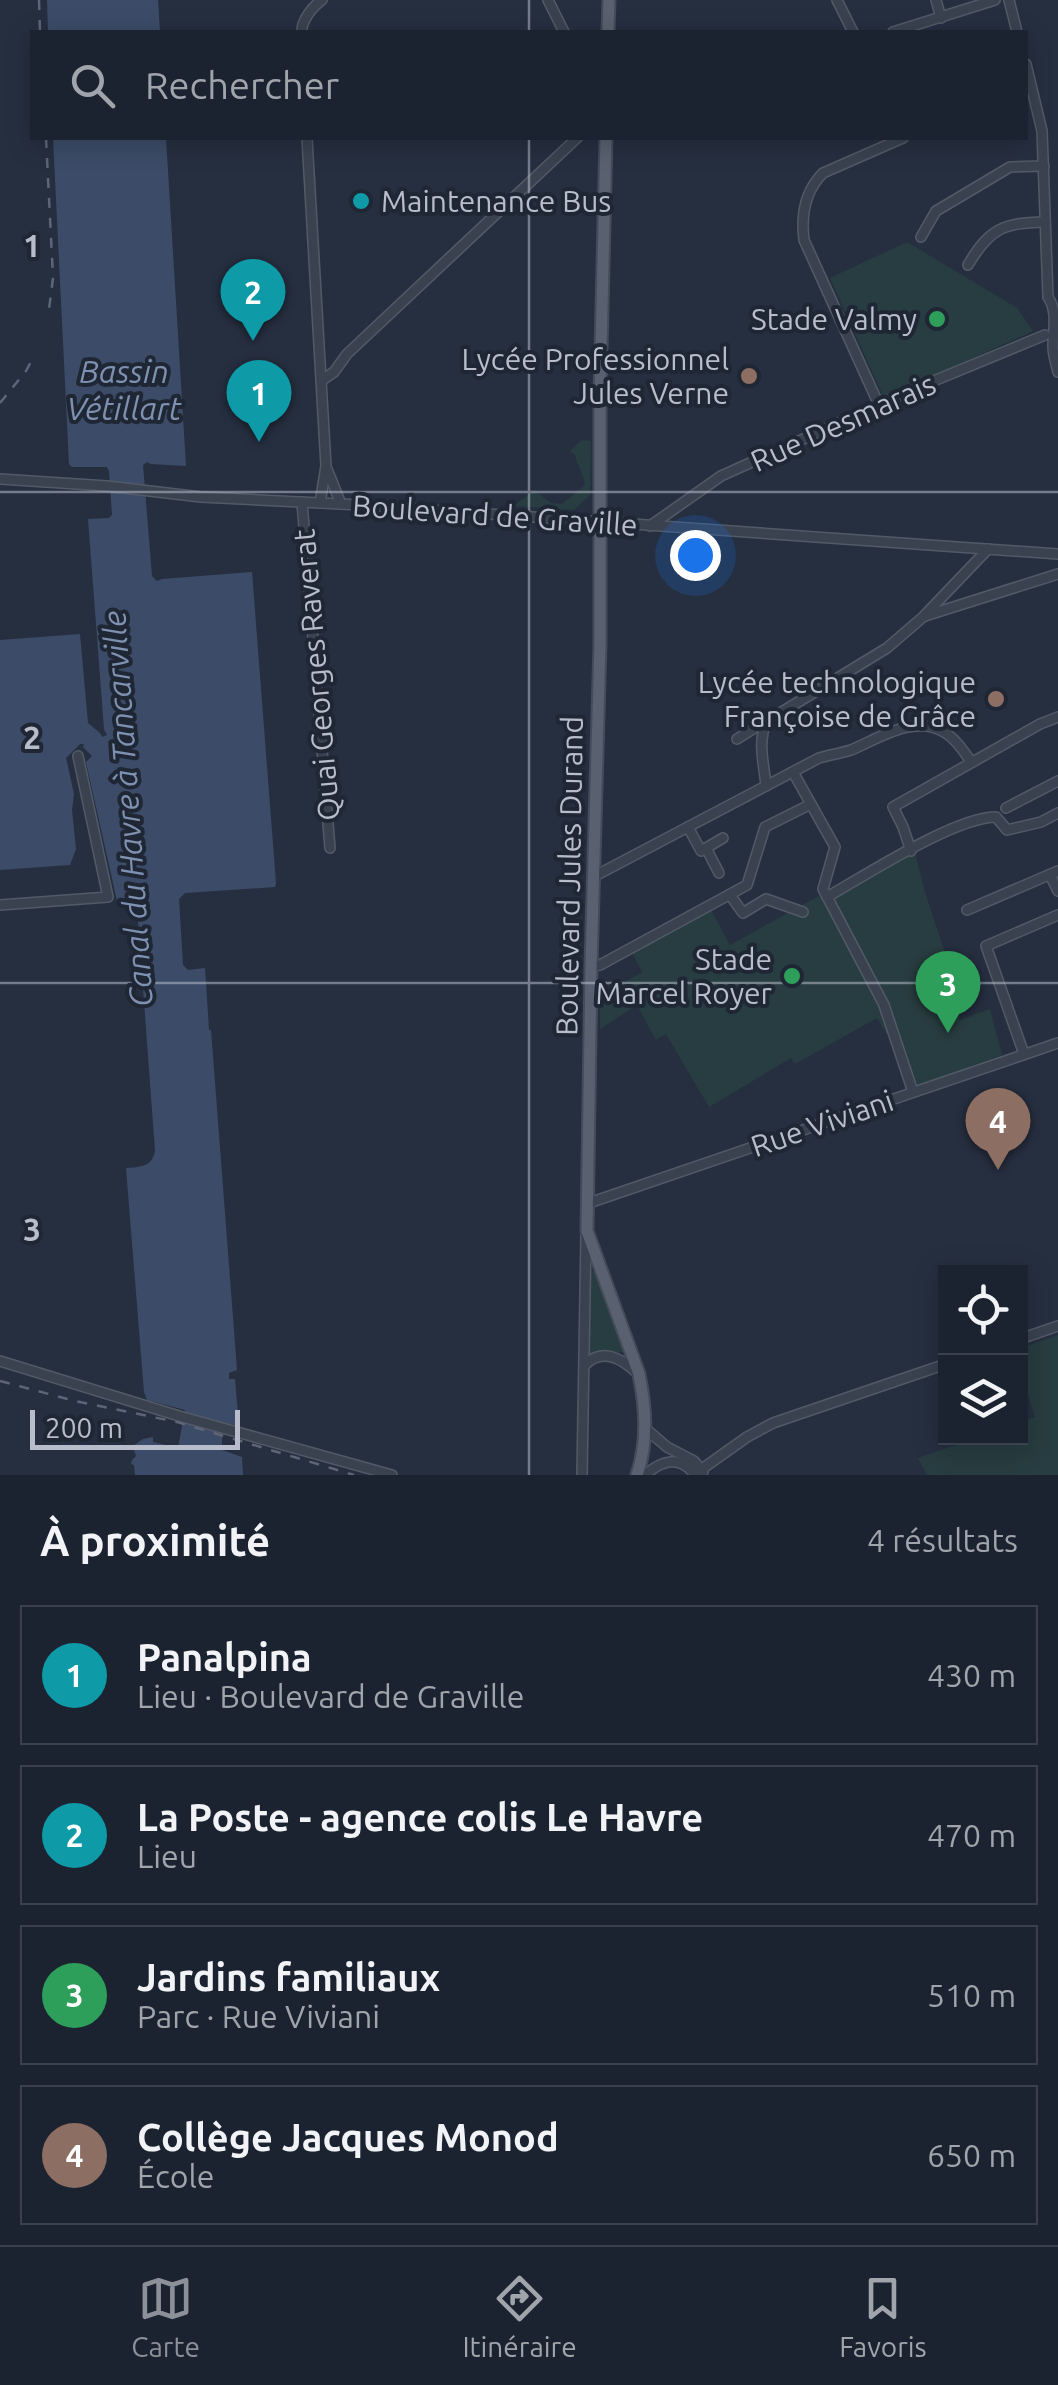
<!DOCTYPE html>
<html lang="fr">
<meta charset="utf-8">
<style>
:root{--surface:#1c2330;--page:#252b38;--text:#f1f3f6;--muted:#a0a4ab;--line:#3a404c;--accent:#8c9099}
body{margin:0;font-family:Ubuntu,sans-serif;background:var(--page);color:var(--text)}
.controls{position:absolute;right:30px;bottom:30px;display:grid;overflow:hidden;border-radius:0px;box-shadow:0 5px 25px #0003}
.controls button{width:90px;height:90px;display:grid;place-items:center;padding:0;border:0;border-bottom:2px solid var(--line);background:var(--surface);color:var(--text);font:50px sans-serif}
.scale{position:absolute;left:30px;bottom:25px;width:210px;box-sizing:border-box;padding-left:10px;border:5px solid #b7bdca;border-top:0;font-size:28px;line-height:35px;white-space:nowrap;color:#b7bdca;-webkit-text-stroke:8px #1f2735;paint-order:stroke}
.you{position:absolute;left:695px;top:555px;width:35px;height:35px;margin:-25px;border:8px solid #fff;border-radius:50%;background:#1a73e8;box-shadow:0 0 0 15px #1a73e833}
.badge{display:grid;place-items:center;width:65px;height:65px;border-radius:50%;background:var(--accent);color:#fff;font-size:32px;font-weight:700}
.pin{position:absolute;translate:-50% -82px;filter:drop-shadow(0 2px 5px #0008)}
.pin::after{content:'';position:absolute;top:52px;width:35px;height:30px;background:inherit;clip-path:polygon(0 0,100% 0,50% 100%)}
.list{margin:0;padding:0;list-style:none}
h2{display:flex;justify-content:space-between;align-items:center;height:130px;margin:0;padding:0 40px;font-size:42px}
h2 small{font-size:32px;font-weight:400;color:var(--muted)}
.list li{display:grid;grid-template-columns:65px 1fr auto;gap:30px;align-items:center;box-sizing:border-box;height:140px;margin:0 20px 20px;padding:0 20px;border:2px solid var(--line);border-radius:0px}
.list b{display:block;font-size:38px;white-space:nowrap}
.list p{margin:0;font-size:32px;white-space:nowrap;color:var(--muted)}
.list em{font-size:32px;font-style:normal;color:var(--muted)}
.icon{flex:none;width:55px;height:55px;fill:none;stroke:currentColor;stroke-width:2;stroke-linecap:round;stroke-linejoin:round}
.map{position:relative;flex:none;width:1058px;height:1475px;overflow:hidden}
.search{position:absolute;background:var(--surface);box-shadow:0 5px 25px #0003;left:30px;right:30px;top:30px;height:110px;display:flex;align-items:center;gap:25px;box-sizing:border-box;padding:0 35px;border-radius:0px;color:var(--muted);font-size:38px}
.sheet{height:770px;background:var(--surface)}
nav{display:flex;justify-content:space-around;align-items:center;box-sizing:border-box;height:140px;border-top:2px solid var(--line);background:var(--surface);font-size:28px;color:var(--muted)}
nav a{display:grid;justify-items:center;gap:5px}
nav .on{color:var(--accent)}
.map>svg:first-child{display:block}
.green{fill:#283d41}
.water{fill:#3c4c68}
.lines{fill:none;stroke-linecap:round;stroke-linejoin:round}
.minor-casing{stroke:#525a67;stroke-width:12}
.major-casing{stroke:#444b59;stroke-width:15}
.minor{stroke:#3a4250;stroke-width:9}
.major{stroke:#596170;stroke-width:11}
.rail{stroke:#5d6577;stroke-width:2.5;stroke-dasharray:10 10;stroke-linecap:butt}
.grid{fill:none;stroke:#b7bdca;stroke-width:2.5;stroke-opacity:0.55}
.culture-dot{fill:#0f9aa8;stroke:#1f2735;stroke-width:4}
.leisure-dot{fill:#2e9e5b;stroke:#1f2735;stroke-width:4}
.education-dot{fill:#8d6e63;stroke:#1f2735;stroke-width:4}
.labels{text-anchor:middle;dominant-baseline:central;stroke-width:8;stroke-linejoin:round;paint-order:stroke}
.poi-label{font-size:30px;fill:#b7bdca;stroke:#1f2735;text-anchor:end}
.street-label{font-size:30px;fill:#b7bdca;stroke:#1f2735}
.water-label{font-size:32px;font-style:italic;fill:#7f91b1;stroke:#1f2735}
.grid-label{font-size:32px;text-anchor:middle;font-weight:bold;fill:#b7bdca;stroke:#1f2735;stroke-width:8;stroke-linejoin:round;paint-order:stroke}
</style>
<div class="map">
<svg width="1058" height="1475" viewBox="0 0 1058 1475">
<rect width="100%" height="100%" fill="#262f40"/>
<g class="green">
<path d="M907,242L1017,308L1033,331L884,398L830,278Z"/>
<path d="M582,440L591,441L590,495L574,510L514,506L534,490L551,503L562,504L585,485C584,473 577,466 575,455L570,451Z"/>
<path d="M913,844L925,892L949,965L948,980L960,1020L990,1009L1002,1055L906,1090L893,1036L886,1033L877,1018L795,1064L791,1058L709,1107L666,1034L656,1040L637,1005L600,1029V997L642,972L632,953L711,910L730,945Z"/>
<path d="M591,1271L595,1272L625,1352C609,1353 597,1348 585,1363L586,1304Z"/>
<path d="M1058,1335V1475H927L918,1458L976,1438H1020L1021,1422L1035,1417L1021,1373V1348Z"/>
</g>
<g class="water">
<path d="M47,0H158L160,32H48Z"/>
<path d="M53,138H166L186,466L151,464L147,462L143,465L152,576L157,581L162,579L252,572L276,883L275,887L185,893L179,899L183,965L188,970L205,968L209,1030H211L237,1370L229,1373V1379H235L239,1426L222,1422V1450L242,1457L243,1475H135L134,1465L131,1464L132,1460L136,1456L134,1450L130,1448L143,1439L153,1437V1442L178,1448L185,1410L147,1400L144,1392L126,1168C140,1167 153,1167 155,1150L138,921L132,909L117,901L86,762L92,756L83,747L84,744H80L66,758L74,794L72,810L76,849L70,865L0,870V640L80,634L88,723L100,733L102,737L107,735L104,729L88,519L109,518L112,515L109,471L107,467H72L69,464Z"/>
</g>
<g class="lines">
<g class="minor-casing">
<g id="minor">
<path d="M548,0L564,32"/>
<path d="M837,0L853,32"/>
<path d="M936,0L941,18"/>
<path d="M1009,0L1017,32"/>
<path d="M302,32C301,21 313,6 322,0"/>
<path d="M893,32L995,0"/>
<path d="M1026,64L1042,131L1048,297C1058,312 1053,330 1053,347C1053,355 1056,364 1058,372"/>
<path d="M307,138L326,466L320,503"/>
<path d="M921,237L936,211L1010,167L1044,166"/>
<path d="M968,265C990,228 1003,223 1045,222"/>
<path d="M321,381L334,372L347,354L577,138"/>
<path d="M879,405L804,240C801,216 805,191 823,173L903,138"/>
<path d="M327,469L341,504"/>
<path d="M0,479L107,486L201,497L361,505L1058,554"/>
<path d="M302,502L330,848"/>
<path d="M650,526L721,476L919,387L1045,335"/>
<path d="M925,616L1058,574"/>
<path d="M737,739L764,722"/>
<path d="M793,772L835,847L823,889L884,1005L913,1092"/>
<path d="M766,786C764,764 757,741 767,721L887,648L923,617L988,549"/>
<path d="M1006,808L1058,781"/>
<path d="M688,827L701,851L723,838"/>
<path d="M706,848L719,873"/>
<path d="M911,851L903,827L893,807L1040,724L1058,717"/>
<path d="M1050,875L1058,891"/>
<path d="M593,877L819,758C830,755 841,753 851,750C878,739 914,714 944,732C955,738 964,751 971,762"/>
<path d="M730,895L743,913L766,899L803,912"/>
<path d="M827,897C866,875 955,817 996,817L1007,830L1041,822L1058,813"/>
<path d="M0,905L108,897L78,756"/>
<path d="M967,910L1058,871"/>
<path d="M591,967L600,965L747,885L765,827L811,804"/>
<path d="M1024,1054L986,946L1058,915"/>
<path d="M586,1204L1058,1043"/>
<path d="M1020,1339L1058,1326"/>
<path d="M0,1361L179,1416L392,1475"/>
<path d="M585,1365C601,1348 620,1357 636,1372"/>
<path d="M646,1429L667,1447L694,1461L703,1472"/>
<path d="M695,1474L747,1437L773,1423L946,1364"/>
<path d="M582,1475L586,1234"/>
<path d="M645,1475C662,1460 680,1455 695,1475"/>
</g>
</g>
<g class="major-casing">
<g id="major">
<path d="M608,32L609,0"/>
<path d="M606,138L600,393V644L591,967L587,1231L639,1374C646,1409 648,1441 637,1475"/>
</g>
</g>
<use href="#minor" class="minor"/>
<use href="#major" class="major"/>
<g class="rail">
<path d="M39,0L40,32"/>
<path d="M46,138L53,278L48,317"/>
<path d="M0,403L26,371L34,356"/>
<path d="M0,1381L75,1401L177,1422L354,1475"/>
</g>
</g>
<path class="grid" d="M529,0V32M529,138V1475M0,492H1058M0,983H1058"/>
<circle class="culture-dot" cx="361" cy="201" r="10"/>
<g class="leisure-dot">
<circle cx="937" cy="319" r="10"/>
<circle cx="792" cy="976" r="10"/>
</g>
<g class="education-dot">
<circle cx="749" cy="376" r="10"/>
<circle cx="996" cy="699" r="10"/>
</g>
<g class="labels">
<g class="poi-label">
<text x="381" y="201" text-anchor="start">Maintenance Bus</text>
<text x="917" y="319">Stade Valmy</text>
<text x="729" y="359">Lycée Professionnel<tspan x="729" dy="34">Jules Verne</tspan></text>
<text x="976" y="682">Lycée technologique<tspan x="976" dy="34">Françoise de Grâce</tspan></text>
<text x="772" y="959">Stade<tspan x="772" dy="34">Marcel Royer</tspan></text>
</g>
<g class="street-label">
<text transform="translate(843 422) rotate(-24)">Rue Desmarais</text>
<text transform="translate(495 515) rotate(4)">Boulevard de Graville</text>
<text transform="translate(316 675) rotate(-95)">Quai Georges Raverat</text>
<text transform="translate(569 876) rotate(-89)">Boulevard Jules Durand</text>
<text transform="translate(822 1123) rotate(-19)">Rue Viviani</text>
</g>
<g class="water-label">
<text x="124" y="371">Bassin<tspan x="124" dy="37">Vétillart</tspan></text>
<text transform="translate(127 809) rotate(-94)">Canal du Havre à Tancarville</text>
</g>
</g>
<g class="grid-label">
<text x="32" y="257">1</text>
<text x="32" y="749">2</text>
<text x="32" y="1241">3</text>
</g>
</svg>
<div class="controls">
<button><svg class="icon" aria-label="locate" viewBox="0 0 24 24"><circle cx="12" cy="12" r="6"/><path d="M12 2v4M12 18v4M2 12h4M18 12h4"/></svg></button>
<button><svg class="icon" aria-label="layers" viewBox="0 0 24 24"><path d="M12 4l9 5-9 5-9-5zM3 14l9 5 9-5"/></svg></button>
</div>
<div class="scale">200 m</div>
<div class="you"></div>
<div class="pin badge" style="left:259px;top:442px;background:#0f9aa8">1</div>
<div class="pin badge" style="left:253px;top:341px;background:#0f9aa8">2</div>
<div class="pin badge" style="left:948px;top:1033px;background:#2e9e5b">3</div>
<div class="pin badge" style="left:998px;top:1170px;background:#8d6e63">4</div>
<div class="search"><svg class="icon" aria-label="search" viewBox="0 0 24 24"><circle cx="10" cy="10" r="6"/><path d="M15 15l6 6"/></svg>Rechercher</div>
</div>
<section class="sheet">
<h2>À proximité<small>4 résultats</small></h2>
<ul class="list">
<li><span class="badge" style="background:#0f9aa8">1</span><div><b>Panalpina</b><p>Lieu · Boulevard de Graville</p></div><em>430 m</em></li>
<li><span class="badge" style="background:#0f9aa8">2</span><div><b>La Poste - agence colis Le Havre</b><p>Lieu</p></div><em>470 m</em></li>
<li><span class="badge" style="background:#2e9e5b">3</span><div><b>Jardins familiaux</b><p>Parc · Rue Viviani</p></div><em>510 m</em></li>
<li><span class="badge" style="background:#8d6e63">4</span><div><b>Collège Jacques Monod</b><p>École</p></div><em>650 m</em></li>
</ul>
</section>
<nav>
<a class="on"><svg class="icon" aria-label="map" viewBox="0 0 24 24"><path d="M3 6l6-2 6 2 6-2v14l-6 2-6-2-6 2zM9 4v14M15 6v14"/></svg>Carte</a>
<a><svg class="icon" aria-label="directions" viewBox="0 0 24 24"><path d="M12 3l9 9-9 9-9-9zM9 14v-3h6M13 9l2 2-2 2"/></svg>Itinéraire</a>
<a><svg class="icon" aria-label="saved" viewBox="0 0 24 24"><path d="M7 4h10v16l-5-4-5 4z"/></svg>Favoris</a>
</nav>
